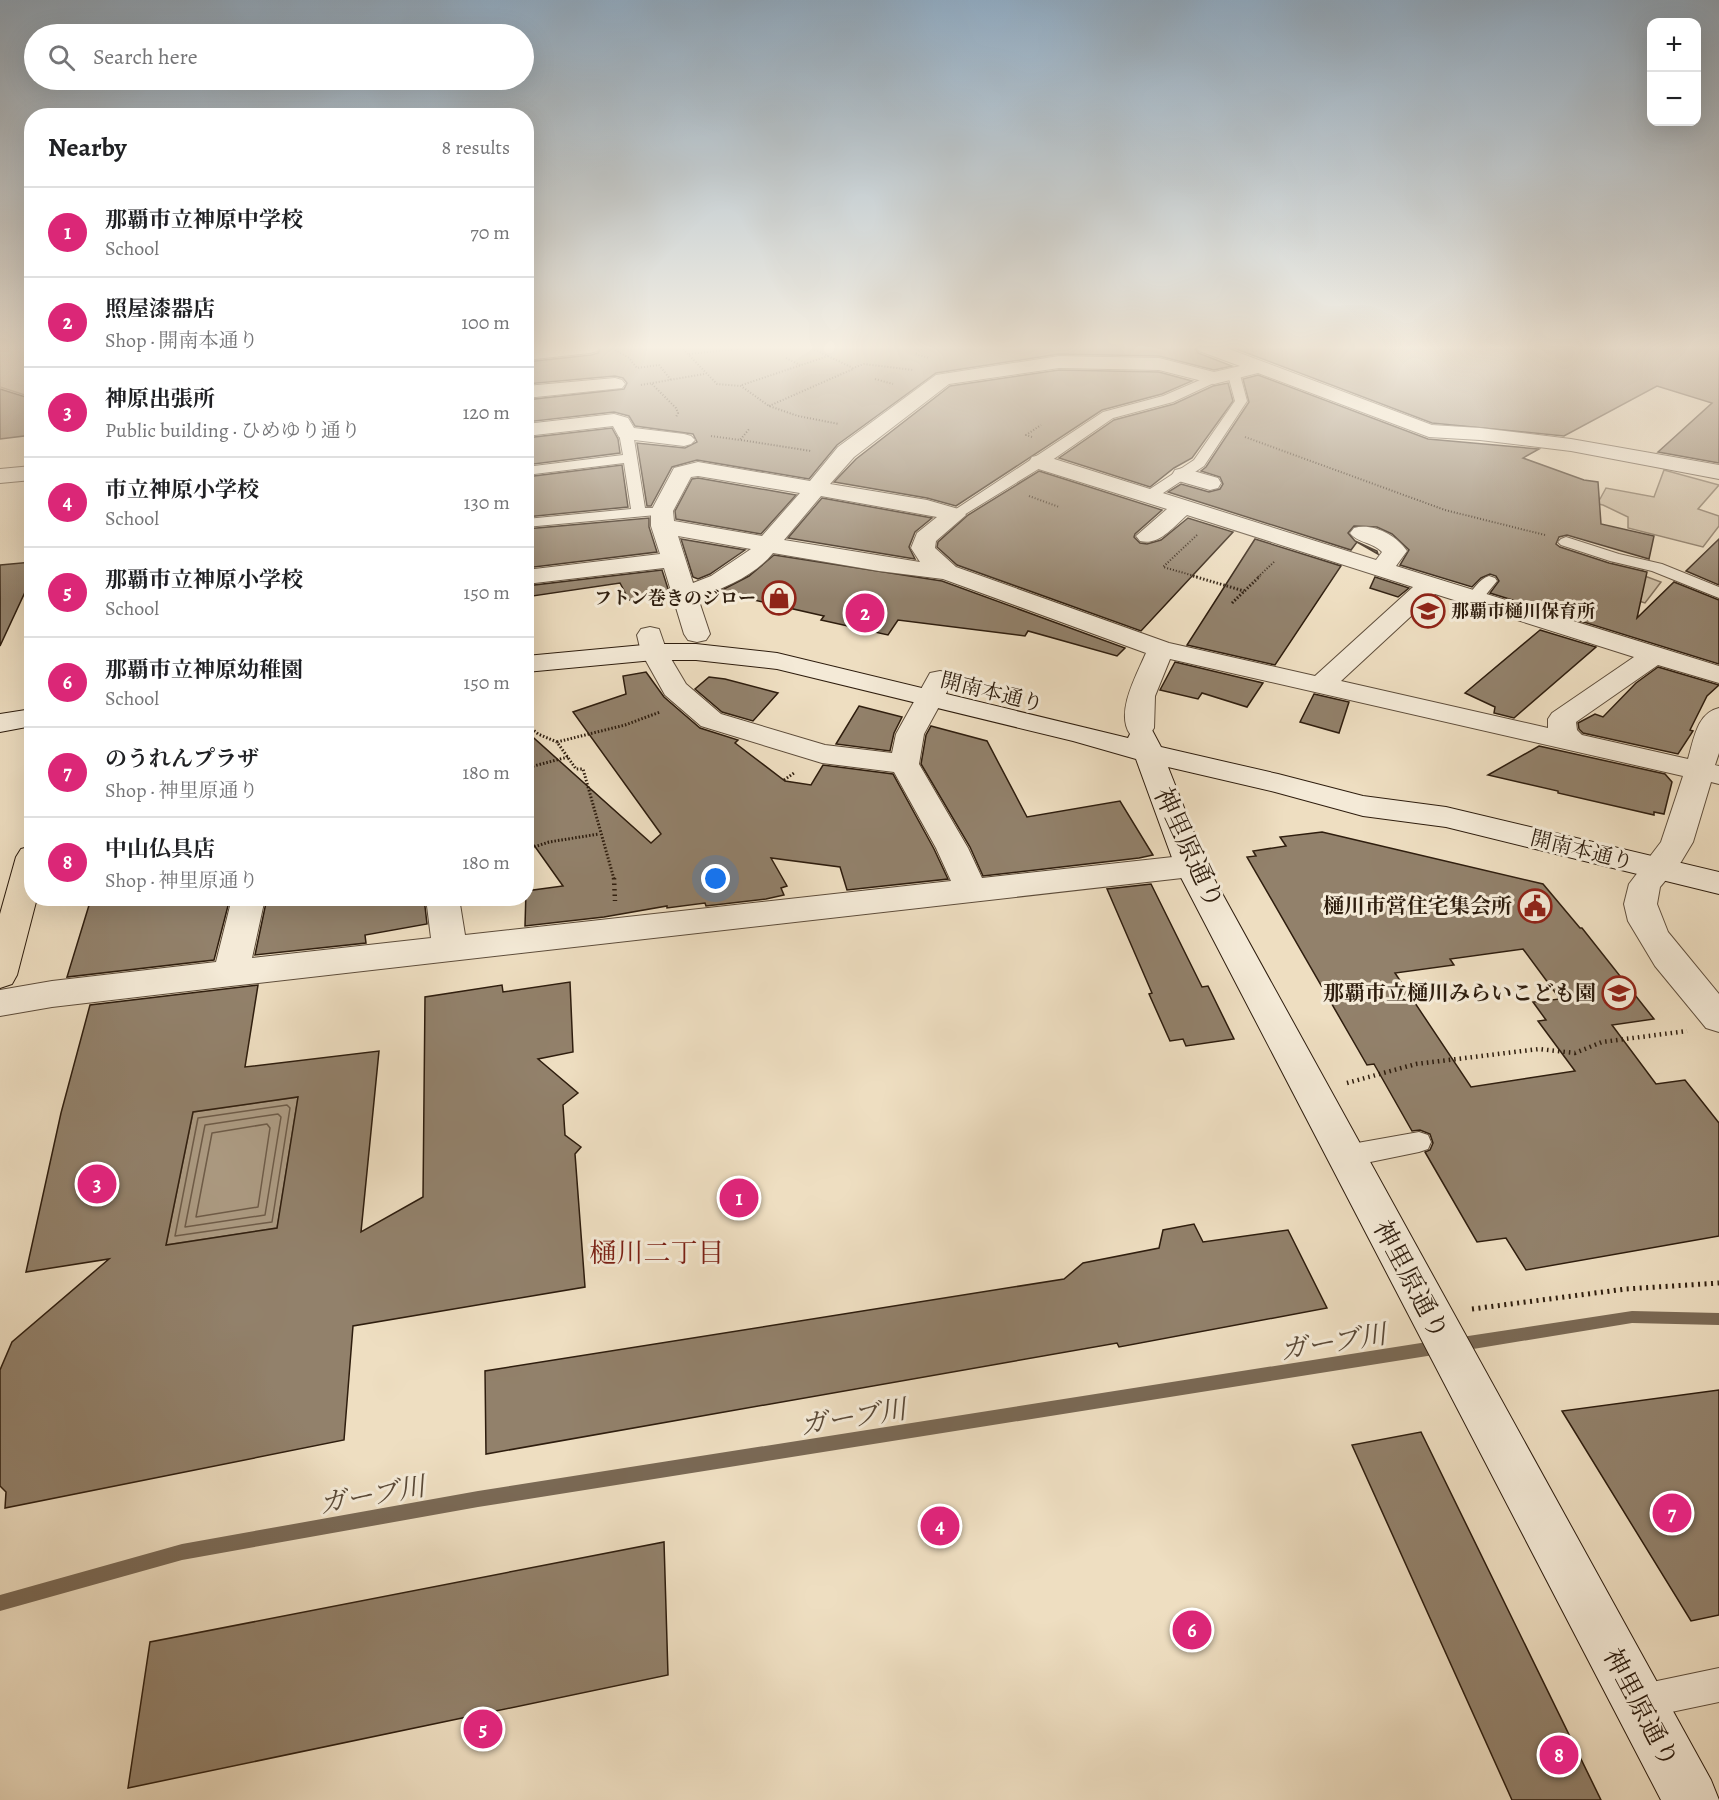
<!DOCTYPE html>
<meta charset="utf-8">
<style>
:root{--surface:#fff;--page:#f2f2f2;--text:#202124;--muted:#757577;--line:#e0e0e0;--accent:#db2777}
body{margin:0;font-family:Alegreya,"Noto Serif JP",serif;background:var(--page);color:var(--text)}
.controls{position:absolute;right:18px;top:18px;display:grid;overflow:hidden;border-radius:12px;box-shadow:0 6px 24px #0002}
.controls button{width:54px;height:54px;display:grid;place-items:center;padding:0;border:0;border-bottom:2px solid var(--line);background:var(--surface);color:var(--text);font:30px sans-serif}
.you{position:absolute;left:716px;top:879px;width:21px;height:21px;margin:-15px;border:4px solid #fff;border-radius:50%;background:#1a73e8;box-shadow:0 0 0 9px #1a73e833}
.badge{display:grid;place-items:center;width:39px;height:39px;border-radius:50%;background:var(--accent);color:#fff;font-size:20px;font-weight:700}
.pin{position:absolute;translate:-50% -50%;border:3px solid #fff;box-shadow:0 2px 6px #0006}
.list{margin:0;padding:0;list-style:none}
h2{display:flex;justify-content:space-between;align-items:center;height:78px;margin:0;padding:0 24px;font-size:26px}
h2 small{font-size:20px;font-weight:400;color:var(--muted)}
.list li{display:grid;grid-template-columns:39px 1fr auto;gap:18px;align-items:center;box-sizing:border-box;height:90px;padding:0 24px;border-top:2px solid var(--line)}
.list b{display:block;font-size:22px;white-space:nowrap}
.list p{margin:0;font-size:20px;white-space:nowrap;color:var(--muted)}
.list em{font-size:20px;font-style:normal;color:var(--muted)}
.icon{flex:none;width:33px;height:33px;fill:none;stroke:currentColor;stroke-width:2;stroke-linecap:round;stroke-linejoin:round}
.map{position:relative;flex:none;width:1719px;height:1800px;overflow:hidden}
.search{position:absolute;background:var(--surface);box-shadow:0 6px 24px #0002;left:24px;top:24px;width:510px;height:66px;display:flex;align-items:center;gap:15px;box-sizing:border-box;padding:0 21px;border-radius:33px;color:var(--muted);font-size:22px}
.panel{position:absolute;background:var(--surface);box-shadow:0 6px 24px #0002;left:24px;top:108px;width:510px;height:798px;border-radius:24px}
.map>svg:first-child{display:block}
.green{fill:#cdbda3;stroke:#7e6d58;stroke-width:1.5}
.water{fill:#ad9c84;stroke:#7a6955;stroke-width:1.5}
.lines{fill:none;stroke-linecap:round;stroke-linejoin:round}
.shore{stroke:#6e5c49;stroke-width:1.5}
.stream{fill:#7a6955;fill-rule:evenodd}
.building{fill:#92816b;stroke:#2e1d0e;stroke-width:1.5;fill-rule:evenodd}
.lane-casing{stroke:#5e4d3b;stroke-width:2}
.street-casing{stroke:#5e4d3b;stroke-width:2}
.secondary-casing{stroke:#2e1d0e;stroke-width:2}
.highway-casing{stroke:#2e1d0e;stroke-width:2}
.path-far3{stroke:#2e1d0e;stroke-width:2;stroke-dasharray:1 2;stroke-linecap:butt}
.path-far2{stroke:#2e1d0e;stroke-width:3;stroke-dasharray:1.5 2;stroke-linecap:butt}
.path-far1{stroke:#2e1d0e;stroke-width:4.5;stroke-dasharray:1.5 4;stroke-linecap:butt}
.path{stroke:#2e1d0e;stroke-width:5;stroke-dasharray:2 4.5;stroke-linecap:butt}
.lane{fill:#f4ead7;fill-rule:evenodd}
.street{fill:#f4ead7;fill-rule:evenodd}
.secondary{fill:#f4ead7;fill-rule:evenodd}
.highway{fill:#eedec1;fill-rule:evenodd}
.labels{text-anchor:middle;dominant-baseline:central;stroke-width:6;stroke-linejoin:round;paint-order:stroke}
.far-poi-label{font-size:18px;font-weight:bold;fill:#2e1d0e;stroke:#f4ead7;text-anchor:end}
.street-label{font-size:21px;fill:#2e1d0e;stroke:#f4ead7}
.poi-label{font-size:21px;font-weight:bold;fill:#2e1d0e;stroke:#f4ead7;text-anchor:end}
.near-street-label{font-size:26px;fill:#2e1d0e;stroke:#f4ead7}
.near-neighbourhood-label{font-size:27px;fill:#7a1f14;stroke:#f4ead7}
.near-water-label{font-size:27px;font-style:italic;fill:#5a4937;stroke:#f4ead7}
</style>
<div class="map">
<svg width="1719" height="1800" viewBox="0 0 1719 1800">
<rect width="100%" height="100%" fill="#eedec1"/>
<filter id="stains"><feTurbulence type="fractalNoise" baseFrequency=".00333" numOctaves="4"/><feColorMatrix values="0 0 0 0 .2 0 0 0 0 .09 0 0 0 0 .02 0 0 0 .5 -.17"/></filter>
<radialGradient id="worn" r=".72"><stop offset=".6" stop-color="#630" stop-opacity="0"/><stop offset="1" stop-color="#630" stop-opacity=".3"/></radialGradient>
<g class="green">
<path d="M0,347H31V397L0,387Z"/>
<path d="M1664,470L1719,485L1698,509L1719,516V526L1703,547L1628,528V517L1603,505L1573,499V495L1600,499L1606,488L1654,497Z"/>
<path d="M1614,561L1643,569L1642,575L1661,582L1645,603L1593,587Z"/>
</g>
<path class="water" d="M298,1097L277,1228L166,1245L193,1112Z"/>
<g class="lines">
<g class="shore">
<path d="M287,1105L290,1108L272,1222L175,1236L198,1118Z"/>
<path d="M278,1114L281,1117L265,1215L185,1227L205,1125Z"/>
<path d="M267,1124L270,1128L258,1207L196,1217L212,1133Z"/>
</g>
<g class="stream">
<path d="M1632,1311L1719,1313V1325L1632,1323L1455,1352L1450,1350L1448,1345L1450,1340L1455,1338Z"/>
<path d="M1440,1340L1445,1342L1447,1347L1445,1352L1440,1354L478,1507L182,1560L0,1611V1595L182,1544L478,1491Z"/>
</g>
</g>
<g class="building">
<path d="M601,347H1195L1198,353L1232,366L1214,370L1159,356L1059,354L936,373L837,445L809,479L697,460L672,467L651,506H647L637,443L685,448L697,442L693,434L635,426L629,416L614,412L526,422V400L624,389L627,383L623,378L615,376L526,384V362L591,355L598,353Z"/>
<path d="M1231,347H1719V463L1658,452L1712,403L1657,386L1564,436L1432,423Z"/>
<path d="M1059,370L1159,372L1192,381L1162,394L1102,410L956,506L927,498L834,482L856,459L950,386Z"/>
<path d="M1258,375L1428,439L1539,449L1523,458L1584,480L1598,482L1601,524L1654,536L1649,559L1567,535L1559,537L1556,544L1560,547L1609,563L1647,572L1637,618L1674,582L1719,600V664L1490,593L1499,581L1496,576L1490,574L1481,578L1472,587L1400,565L1409,550L1392,534L1377,527L1354,526L1348,533L1355,541L1377,551L1378,554L1357,542L1351,550L1168,492L1181,484L1209,492L1220,489L1223,484L1220,477L1201,471L1206,467L1249,402L1243,379Z"/>
<path d="M1228,383L1233,401L1192,458L1174,468L1150,487L1059,458L1114,420L1174,404L1213,386Z"/>
<path d="M0,389L32,399V435L0,439Z"/>
<path d="M612,428L618,439L620,453L526,465V438Z"/>
<path d="M622,465L628,507L526,517V477Z"/>
<path d="M1039,471L1162,510L1135,534L1134,537L1140,543L1147,544L1161,540L1188,518L1233,532L1141,631L957,565L937,547L938,542L968,515Z"/>
<path d="M698,478L796,495L761,534L676,519L675,511L692,479Z"/>
<path d="M822,498L932,518L915,532L909,547L915,559L788,538Z"/>
<path d="M649,518V527L657,552L526,568V529Z"/>
<path d="M681,539L745,550L710,574L698,579L693,577Z"/>
<path d="M1255,539L1341,566L1275,665L1187,645Z"/>
<path d="M1719,539V585L1686,571Z"/>
<path d="M774,555L942,581L1125,648L1117,656L1028,631L1025,636L898,620L888,635L821,620L824,616L745,598L742,600L722,590L749,576Z"/>
<path d="M32,562V577L0,646V565Z"/>
<path d="M662,570L670,595L629,600L620,583L526,597V586Z"/>
<path d="M1375,577L1409,588L1398,597L1370,588Z"/>
<path d="M1540,630L1596,647L1514,718L1494,713L1495,707L1465,693Z"/>
<path d="M1175,662L1263,683L1247,707L1202,693L1198,699L1160,690Z"/>
<path d="M1658,667L1719,685L1707,696L1690,730L1693,731L1678,754L1583,733L1579,729L1578,723L1595,714L1603,717L1636,683Z"/>
<path d="M646,672L664,697L700,728L738,740L735,743L785,781L811,785L823,765L893,774L934,849L948,879L847,890L840,867L771,858L787,886L781,888L784,895L766,899L706,906L705,903L667,908V906L604,917L525,926L526,891L563,886L526,834V731L651,843L661,834L573,712L626,694L623,676Z"/>
<path d="M709,677L725,679L778,693L753,721L722,712L695,689Z"/>
<path d="M1314,694L1349,702L1339,733L1300,722Z"/>
<path d="M859,706L902,717L894,733L890,751L836,744Z"/>
<path d="M931,726L987,741L1027,817L1120,801L1153,855L1139,858L983,876L970,847L921,764L926,735Z"/>
<path d="M1539,746L1665,774L1672,782L1664,814L1654,812V815L1558,793V791L1488,775Z"/>
<path d="M1322,832L1543,884L1580,928H1582L1654,1019L1612,1025L1656,1084L1685,1080L1719,1123V1236L1526,1270L1506,1238L1477,1242L1425,1152L1430,1150L1433,1143L1430,1134L1420,1130L1412,1131L1374,1064L1367,1065L1247,857L1256,856L1253,851L1286,846L1280,837ZM1523,949L1560,999L1533,1002L1546,1020L1538,1021L1575,1071L1471,1087L1395,973L1454,965L1450,959Z"/>
<path d="M1151,884L1202,987L1208,986L1234,1039L1186,1046L1183,1039L1170,1041L1149,994L1152,993L1107,889Z"/>
<path d="M114,898H230L214,960L67,977L90,902Z"/>
<path d="M267,898H424L427,924L365,935L366,943L255,955Z"/>
<path d="M570,982L573,1052L538,1059L578,1093L563,1105L565,1135L581,1147L575,1154L585,1287L353,1326L344,1440L5,1508L6,1492L0,1486V1370L12,1342L109,1259L26,1272L61,1113L90,1005L258,985L245,1067L379,1051L361,1232L423,1197L425,997L502,985L503,992ZM298,1097L277,1228L166,1245L193,1112Z"/>
<path d="M1194,1224L1203,1242L1288,1230L1327,1308L1119,1347L1117,1343L486,1454L485,1371L1064,1279L1083,1263L1159,1248L1163,1230Z"/>
<path d="M1719,1390V1615L1691,1621L1562,1411Z"/>
<path d="M1421,1432L1601,1800H1512L1352,1445Z"/>
<path d="M664,1542L668,1675L128,1788L150,1642Z"/>
</g>
<g class="lines">
<g class="lane-casing">
<g id="lane">
<path d="M1234,371L1240,375L1247,401L1204,466L1154,499H1144L1142,496L1144,493L1194,460L1235,401L1228,375Z"/>
<path d="M1214,374L1220,378L1218,381L1173,402L1113,418L1045,465L959,518L954,519L947,515L1103,412L1163,396Z"/>
<path d="M626,429L633,433L645,508H667L669,511L667,514L526,527V519L631,509L624,463L526,475V467L623,455L619,433Z"/>
<path d="M1566,537L1619,554L1662,564L1719,587V598L1652,571L1610,561L1561,545L1558,542L1561,539Z"/>
<path d="M1489,576L1495,578L1497,581L1480,602H1468L1466,599C1472,591 1479,579 1489,576Z"/>
<path d="M1419,1132L1428,1135L1431,1142L1428,1149L1419,1152L1346,1167L1337,1163L1333,1156L1337,1149L1346,1145Z"/>
<path d="M1719,1668V1702L1638,1719L1626,1714L1621,1702L1626,1690L1638,1685Z"/>
</g>
</g>
<g class="street-casing">
<g id="street">
<path d="M599,347L597,351L590,353L526,360V348Z"/>
<path d="M1197,347H1224L1432,425L1480,428L1571,439L1719,465V479L1571,451L1480,440L1429,437L1258,373L1214,384L1159,370L1059,368L949,384L854,457L830,484L927,500L962,510L966,515L936,541L935,548L956,567L1169,643L1315,676L1413,587L1187,515C1173,527 1159,546 1140,541L1136,536L1167,509L1032,467L1029,462L1032,457L1040,455L1048,457L1376,560L1382,552C1373,542 1357,543 1350,533L1354,528C1373,523 1396,535 1407,551L1396,566L1719,666V683L1658,665L1576,722L1577,730L1582,735L1688,759C1694,739 1697,713 1719,708V753L1715,765L1719,766V784L1711,782L1693,842L1681,862L1660,887L1657,904L1668,932L1719,994V1032L1706,1028L1655,966L1628,921L1624,904L1629,884L1661,842L1683,776L1170,659L1155,696L1154,728L1150,734L1140,737L1130,734C1115,713 1137,674 1146,653L943,579L879,571L773,553C754,576 726,587 698,598L710,634L706,640L697,642L688,640L684,634L664,568L526,584V570L660,554L651,526V511L674,468L698,462L810,481L838,447L936,375L1059,356L1159,358L1214,372L1240,366L1199,351ZM698,476L800,493L762,536L674,521L673,511L691,477ZM821,496L937,517L917,533L911,548L920,562L784,540ZM678,536L751,549L711,576L693,583ZM1435,594L1634,657L1552,713L1548,719V728L1341,681Z"/>
<path d="M615,378L622,380L625,384L622,388L526,398V386Z"/>
<path d="M614,414L628,418L634,428L684,434L691,436L695,440L691,444L684,446L626,439L619,437L613,426L526,436V424Z"/>
<path d="M32,466V480L0,483V469Z"/>
<path d="M1183,468L1218,478L1221,483L1218,488L1210,490L1175,480L1172,475L1175,470Z"/>
<path d="M650,627L659,629L667,652L686,684L721,714L825,745L892,753L896,734L930,673L940,671L950,673L954,679L924,734L919,764L968,848L982,878L1191,855L1202,858L1207,866L1202,874L1191,877L231,986L52,1007L0,1016V990L52,981L216,962L232,898H265L252,958L431,938L426,898H459L465,935L951,881L936,848L894,772L822,763L701,726L665,695L641,652L637,635L641,629Z"/>
</g>
</g>
<g class="secondary-casing">
<g id="secondary">
<path d="M654,644H696L777,653L1128,738L1132,730L1142,727L1152,730L1161,747L1278,774L1363,796L1446,807L1719,872V894L1446,827L1363,816L1275,792L1168,767L1207,866L1711,1780L1719,1800H1661L1175,866L1136,759L1073,741L777,669L696,660H654L526,672V656Z"/>
<path d="M32,709V726L0,732V714Z"/>
</g>
</g>
<g class="highway-casing">
<path id="highway" d="M32,846V898H37L17,975L12,984L0,988V914L16,857L21,849Z"/>
</g>
<g class="path-far3">
<path d="M681,347L717,384L741,386L769,406L798,416L839,424"/>
<path d="M809,347L853,368L864,364L913,370"/>
<path d="M924,347L915,354L930,358"/>
<path d="M615,350L629,358L637,368L659,365L671,380"/>
<path d="M689,354L737,349L736,347"/>
<path d="M786,358L800,365"/>
<path d="M875,379L893,384"/>
<path d="M652,384L676,408L678,413L676,417"/>
<path d="M641,385L704,374"/>
<path d="M742,385L828,356"/>
<path d="M769,406L853,369"/>
<path d="M711,436L740,440L750,428"/>
<path d="M1032,437L1026,435L1041,425"/>
<path d="M1245,437L1445,510L1545,535"/>
<path d="M741,440L811,451"/>
<path d="M1029,496L1059,507"/>
<path d="M1197,535L1163,567L1198,577"/>
<path d="M1258,577L1275,561"/>
</g>
<g class="path-far2">
<path d="M1193,576L1244,591"/>
<path d="M1232,603L1260,576"/>
<path d="M526,724L538,734L557,742L576,769H583L614,879"/>
<path d="M557,742L625,725L660,712"/>
<path d="M526,768L568,757"/>
<path d="M784,780L794,773"/>
<path d="M531,848L549,842L599,834"/>
</g>
<g class="path-far1">
<path d="M614,878L615,901"/>
<path d="M1347,1083L1416,1064L1539,1049L1575,1053L1602,1042L1687,1031"/>
</g>
<path class="path" d="M1472,1309L1626,1289L1719,1283"/>
<use href="#lane" class="lane"/>
<use href="#street" class="street"/>
<use href="#secondary" class="secondary"/>
<use href="#highway" class="highway"/>
</g>
<linearGradient id="sky" x2="0" y2="1"><stop stop-color="#90aac0"/><stop offset="0.58" stop-color="#f7f0e3"/><stop offset="1" stop-color="#f7f0e3" stop-opacity="0"/></linearGradient>
<rect width="1719" height="599" fill="url(#sky)"/>
<defs>
<g id="shop-ring" transform="scale(1.725)"><circle r="9.5" fill="#f4ead7" stroke="#8f2418" stroke-width="1.5"/><path d="M-5-2.5h2.3a2.7 3.5 0 0 1 5.4 0H5L5.5 6h-11ZM-1.5-2.5h3a1.5 2.3 0 0 0-3 0Z" fill="#8f2418"/></g>
<g id="school-ring" transform="scale(1.725)"><circle r="9.5" fill="#f4ead7" stroke="#8f2418" stroke-width="1.5"/><path d="M0-5L7-2L0 1L-7-2ZM-4 1L0 2.5L4 1V4Q0 6-4 4Z" fill="#8f2418"/></g>
<g id="civic-ring" transform="scale(1.725)"><circle r="9.5" fill="#f4ead7" stroke="#8f2418" stroke-width="1.5"/><path d="M-.6-6.5H3V-4.5H.6V-3L4-1V1h2V6H-6V1h2V-1L-.6-3ZM-1.2 2.5V6h2.4V2.5Z" fill="#8f2418"/></g>
</defs>
<g fill-rule="evenodd">
<use href="#shop-ring" x="779" y="598"/>
<use href="#school-ring" x="1428" y="611"/>
<use href="#civic-ring" x="1535" y="906"/>
<use href="#school-ring" x="1619" y="993"/>
</g>
<g class="labels">
<g class="far-poi-label">
<text x="756" y="598">フトン巻きのジロー</text>
<text x="1451" y="611" text-anchor="start">那覇市樋川保育所</text>
</g>
<g class="street-label">
<text transform="translate(992 692) rotate(14)">開南本通り</text>
<text transform="translate(1582 850) rotate(14)">開南本通り</text>
</g>
<g class="poi-label">
<text x="1512" y="906">樋川市営住宅集会所</text>
<text x="1596" y="993">那覇市立樋川みらいこども園</text>
</g>
<g class="near-street-label">
<text transform="translate(1189 848) rotate(65)">神里原通り</text>
<text transform="translate(1411 1280) rotate(62)">神里原通り</text>
<text transform="translate(1641 1708) rotate(62)">神里原通り</text>
</g>
<g class="near-neighbourhood-label">
<text x="657" y="1253">樋川二丁目</text>
</g>
<g class="near-water-label">
<text transform="translate(1333 1342) rotate(-9)">ガーブ川</text>
<text transform="translate(853 1417) rotate(-9)">ガーブ川</text>
<text transform="translate(372 1495) rotate(-10)">ガーブ川</text>
</g>
</g>
<rect width="100%" height="100%" filter="url(#stains)"/>
<rect width="100%" height="100%" fill="url(#worn)"/>
</svg>
<div class="controls">
<button>+</button>
<button>−</button>
</div>
<div class="you"></div>
<div class="pin badge" style="left:739px;top:1198px">1</div>
<div class="pin badge" style="left:865px;top:613px">2</div>
<div class="pin badge" style="left:97px;top:1184px">3</div>
<div class="pin badge" style="left:940px;top:1526px">4</div>
<div class="pin badge" style="left:483px;top:1729px">5</div>
<div class="pin badge" style="left:1192px;top:1630px">6</div>
<div class="pin badge" style="left:1672px;top:1513px">7</div>
<div class="pin badge" style="left:1559px;top:1755px">8</div>
<div class="search"><svg class="icon" aria-label="search" viewBox="0 0 24 24"><circle cx="10" cy="10" r="6"/><path d="M15 15l6 6"/></svg>Search here</div>
<section class="panel">
<h2>Nearby<small>8 results</small></h2>
<ul class="list">
<li><span class="badge">1</span><div><b>那覇市立神原中学校</b><p>School</p></div><em>70 m</em></li>
<li><span class="badge">2</span><div><b>照屋漆器店</b><p>Shop · 開南本通り</p></div><em>100 m</em></li>
<li><span class="badge">3</span><div><b>神原出張所</b><p>Public building · ひめゆり通り</p></div><em>120 m</em></li>
<li><span class="badge">4</span><div><b>市立神原小学校</b><p>School</p></div><em>130 m</em></li>
<li><span class="badge">5</span><div><b>那覇市立神原小学校</b><p>School</p></div><em>150 m</em></li>
<li><span class="badge">6</span><div><b>那覇市立神原幼稚園</b><p>School</p></div><em>150 m</em></li>
<li><span class="badge">7</span><div><b>のうれんプラザ</b><p>Shop · 神里原通り</p></div><em>180 m</em></li>
<li><span class="badge">8</span><div><b>中山仏具店</b><p>Shop · 神里原通り</p></div><em>180 m</em></li>
</ul>
</section>
</div>
